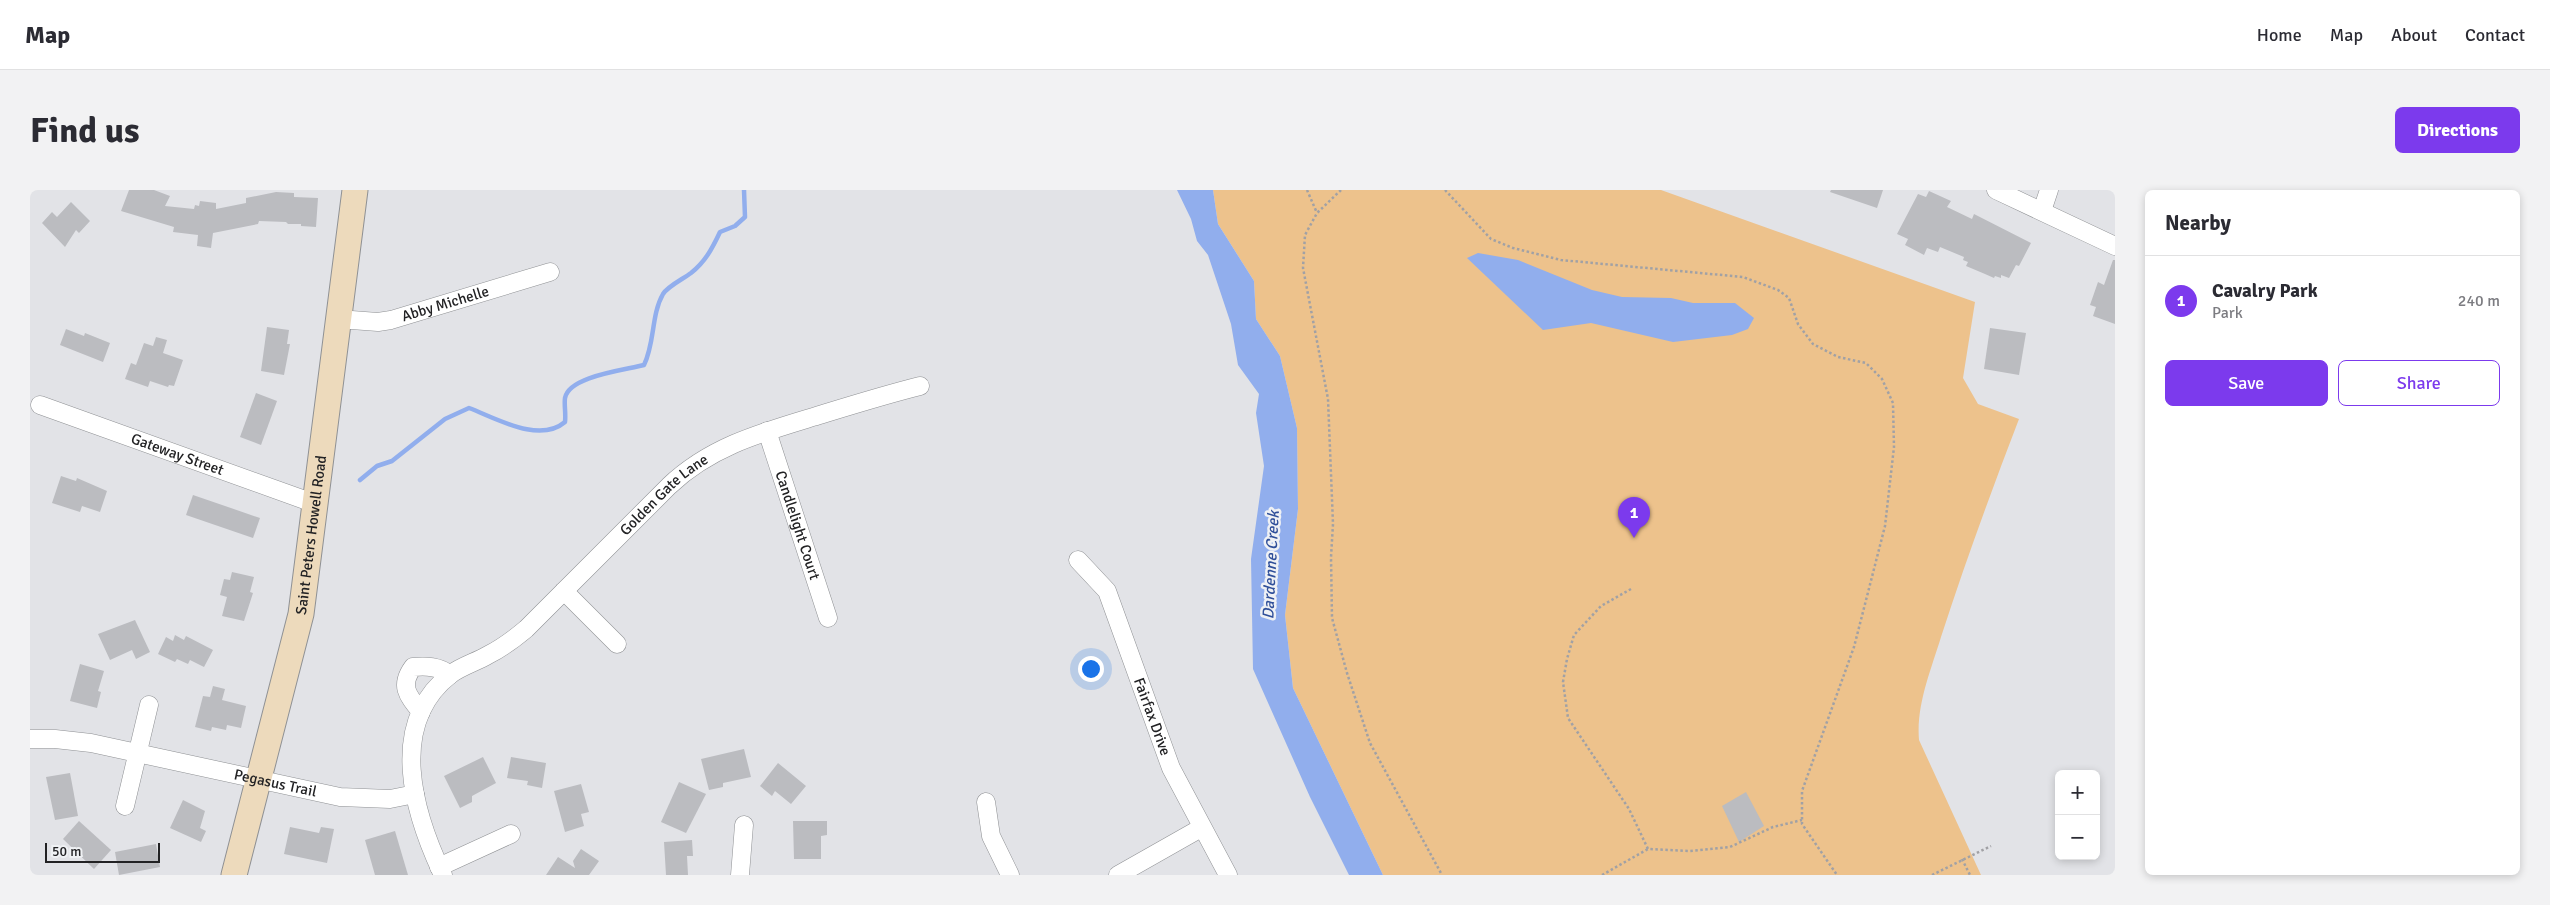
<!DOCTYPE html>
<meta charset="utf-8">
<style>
:root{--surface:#fff;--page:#f2f2f3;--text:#2b2b33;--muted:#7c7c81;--line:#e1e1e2;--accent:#7c3aed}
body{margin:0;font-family:Signika,sans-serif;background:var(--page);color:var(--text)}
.controls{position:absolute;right:15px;bottom:15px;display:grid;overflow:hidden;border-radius:8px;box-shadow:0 2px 8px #0003}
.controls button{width:45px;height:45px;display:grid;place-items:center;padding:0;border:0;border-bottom:1px solid var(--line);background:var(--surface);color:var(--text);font:25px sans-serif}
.scale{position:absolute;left:15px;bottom:12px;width:115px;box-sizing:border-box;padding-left:5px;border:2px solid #222224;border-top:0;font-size:14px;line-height:18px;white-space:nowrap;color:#222224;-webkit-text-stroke:4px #eff1f4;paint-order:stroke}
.you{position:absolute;left:1060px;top:478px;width:18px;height:18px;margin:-12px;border:4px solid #fff;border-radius:50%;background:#1a73e8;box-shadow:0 0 0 8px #1a73e833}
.badge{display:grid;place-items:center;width:32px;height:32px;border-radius:50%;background:var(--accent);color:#fff;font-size:16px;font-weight:700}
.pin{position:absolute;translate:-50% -41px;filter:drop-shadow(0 1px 2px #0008)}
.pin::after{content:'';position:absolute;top:26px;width:18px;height:15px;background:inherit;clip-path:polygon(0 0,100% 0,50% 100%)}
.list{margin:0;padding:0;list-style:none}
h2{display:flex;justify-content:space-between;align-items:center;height:65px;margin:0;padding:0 20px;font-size:21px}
h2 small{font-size:16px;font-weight:400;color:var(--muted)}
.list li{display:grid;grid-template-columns:32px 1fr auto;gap:15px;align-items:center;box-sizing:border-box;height:90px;padding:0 20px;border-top:1px solid var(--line)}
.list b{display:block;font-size:19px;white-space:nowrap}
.list p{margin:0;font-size:16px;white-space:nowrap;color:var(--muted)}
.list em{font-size:16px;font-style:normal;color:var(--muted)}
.actions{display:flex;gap:10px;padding:15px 20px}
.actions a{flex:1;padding:11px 0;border:1px solid var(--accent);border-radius:8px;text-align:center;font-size:18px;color:var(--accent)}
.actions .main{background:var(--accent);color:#fff}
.map{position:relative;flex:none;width:2085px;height:685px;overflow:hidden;border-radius:8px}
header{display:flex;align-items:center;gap:30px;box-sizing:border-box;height:70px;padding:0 25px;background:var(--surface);border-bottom:1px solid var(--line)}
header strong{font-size:24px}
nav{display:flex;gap:28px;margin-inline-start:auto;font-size:18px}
.intro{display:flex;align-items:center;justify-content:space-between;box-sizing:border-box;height:120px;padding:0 30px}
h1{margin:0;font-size:35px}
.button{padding:12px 22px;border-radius:8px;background:var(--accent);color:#fff;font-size:18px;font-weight:700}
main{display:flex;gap:30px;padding:0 30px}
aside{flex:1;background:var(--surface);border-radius:8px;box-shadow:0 2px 8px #0003}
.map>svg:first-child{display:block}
.green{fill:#edc28c}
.water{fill:#91aeed}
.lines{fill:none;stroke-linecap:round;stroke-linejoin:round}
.stream{stroke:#91aeed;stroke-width:4.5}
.building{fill:#bbbcc0}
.street-casing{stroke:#8f9194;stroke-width:19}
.secondary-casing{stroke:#8f9194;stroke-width:27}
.path{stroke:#a1a1a5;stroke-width:2.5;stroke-dasharray:2.5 2.5;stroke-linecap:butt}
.street{stroke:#fff;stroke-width:18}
.secondary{stroke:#eddabc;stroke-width:25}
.labels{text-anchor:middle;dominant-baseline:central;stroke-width:5;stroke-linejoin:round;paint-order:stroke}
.street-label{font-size:15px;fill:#222224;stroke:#eff1f4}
.water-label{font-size:16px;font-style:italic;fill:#2f4f99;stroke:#eff1f4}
</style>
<header>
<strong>Map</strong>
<nav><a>Home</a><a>Map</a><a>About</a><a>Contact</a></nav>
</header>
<div class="intro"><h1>Find us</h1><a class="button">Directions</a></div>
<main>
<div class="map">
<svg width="2085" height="685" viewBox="0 0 2085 685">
<rect width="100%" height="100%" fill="#e2e3e7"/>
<path class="green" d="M1183,0H1631L1945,112L1933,188L1948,214L1989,229C1961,302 1935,373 1911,447C1901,480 1886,515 1889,550L1951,685H1353L1263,498L1255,425L1268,319L1267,238L1250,166L1226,129L1224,91L1188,34Z"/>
<g class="water">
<path d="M1147,0H1183L1188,34L1224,91L1226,129L1250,166L1267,238L1268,319L1255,425L1263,498L1353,685H1319L1280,607L1223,479L1221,369L1234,276L1226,223L1229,204L1208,175L1201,134L1178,65L1167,51L1161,29Z"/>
<path d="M1448,63L1488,70L1562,100L1592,107L1641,108L1663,113H1705L1724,128L1718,139L1702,145L1643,152L1561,133L1513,140L1437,68Z"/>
</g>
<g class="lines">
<path class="stream" d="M330,290L347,276L362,271L415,229L439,218C466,228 509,254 535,232C536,223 534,215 535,208C539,186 596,180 614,175C625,153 621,125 633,104C638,96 653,89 661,83C675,72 682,59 690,42L705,36L715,27L714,0"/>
</g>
<g class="building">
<path d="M99,0H124L140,6L135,16L164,19L165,15L169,16L170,11L186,13V19L216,13V8L246,2L264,3V7L288,8L286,37L271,36V34H258L256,32L229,31L228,34L183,43L181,58L167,56L168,45L143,42L144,37L91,21Z"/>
<path d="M1801,0H1853L1847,18L1800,2Z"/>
<path d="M1899,1L1921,11L1917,17L1942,29L1944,24L2001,53L1989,76L1986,75L1979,88L1971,85V88L1965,86L1964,88L1955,84L1936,76L1938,72L1933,70L1934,67L1910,57L1908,62L1897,58L1894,65L1875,55L1878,49L1867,44L1888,4L1896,7Z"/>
<path d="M41,12L60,31L49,43L46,40L35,57L12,33L22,22L27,27Z"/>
<path d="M2083,70H2085V134L2063,126L2066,117L2060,115L2068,92L2074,95Z"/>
<path d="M237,137L259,140L257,154H260L254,185L231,181Z"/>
<path d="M1960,138L1996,143L1989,185L1954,179Z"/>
<path d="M36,139L54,146L55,143L80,153L73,172L30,155Z"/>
<path d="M126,147L137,150L133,163L153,170L144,196L139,195L138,197L120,191L118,197L95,189L101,173L106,175L114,153L123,156Z"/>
<path d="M226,203L247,211L231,255L210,247Z"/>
<path d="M31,286L46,291L47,288L77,301L70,322L52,316L50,322L22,313Z"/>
<path d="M163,305L230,328L223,348L156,325Z"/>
<path d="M202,382L224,387L220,402L223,403L214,431L192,426L197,407L190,405L194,389L200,390Z"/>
<path d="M105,430L120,462L106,469L102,460L80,470L68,444Z"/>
<path d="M145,445L154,450L156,446L183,460L174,477L160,470L158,474L147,469L145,472L128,464L136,447L143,451Z"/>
<path d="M50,474L74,481L68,501L71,502L67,518L40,511Z"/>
<path d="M183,496L195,499L192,510L216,516L211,538L197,535L196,540L182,537L181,541L165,537L173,506L180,507Z"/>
<path d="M714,559L721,587L693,593V597L679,600L671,569Z"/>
<path d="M453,567L466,593L442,606V612L430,618L414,586Z"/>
<path d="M481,567L516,573L512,598L497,595L498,591L477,588Z"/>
<path d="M748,573L776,596L761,614L745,601L742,606L730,596Z"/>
<path d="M40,583L48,626L25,630L16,587Z"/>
<path d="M649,592L676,604L656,643L631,632Z"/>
<path d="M551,594L559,622L551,624L554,636L535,642L524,601Z"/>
<path d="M1716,602L1734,636L1709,652L1692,616Z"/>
<path d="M153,610L175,621L170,638L176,641L171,652L140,638Z"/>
<path d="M49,631L81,660L64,679L33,649Z"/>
<path d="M763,631H797V645L791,646V669H764Z"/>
<path d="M260,637L289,643L291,637L304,639L297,673L254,664Z"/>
<path d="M365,641L378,685H345L335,650Z"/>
<path d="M662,650L663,666H657L658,685H636L634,652Z"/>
<path d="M126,654L130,677L89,685L85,662Z"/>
<path d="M551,659L569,671L559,685H516L528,667L545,678L543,671Z"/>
</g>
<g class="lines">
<g class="street-casing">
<g id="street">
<path d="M1966,0L2085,56"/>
<path d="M2012,21L2019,0"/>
<path id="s1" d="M308,129L348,132L361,130L520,82"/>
<path id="s2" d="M10,215L286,314"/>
<path id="s3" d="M737,241L798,428"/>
<path id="s4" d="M1048,370L1077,401L1141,578L1198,685"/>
<path d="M534,401L587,454"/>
<path d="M391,522C378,506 369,496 383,477C396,476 409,476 420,485"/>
<path id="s5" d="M0,549H25L61,553L310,607L360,609L385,604"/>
<path d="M956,612L961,646L980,685"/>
<path d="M95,616L119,515"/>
<path d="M409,677L481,644"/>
<path id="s6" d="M413,685C384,624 356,534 421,484C432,476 446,472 458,465C472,458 484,449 496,439L639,296C680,257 730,243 783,227C819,216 854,205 890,196"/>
<path d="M710,685L714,635"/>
<path d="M1088,685L1171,638"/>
</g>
</g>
<g class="secondary-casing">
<g id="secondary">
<path id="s7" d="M204,685L271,424L325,0"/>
</g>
</g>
<g class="path">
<path d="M1277,0L1287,23"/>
<path d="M1311,0L1287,23L1275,45L1273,78L1298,209L1303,334L1301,367L1302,428L1317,483L1340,553L1412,685"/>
<path d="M1415,0L1461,49L1483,58L1531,70L1713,87L1748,100L1759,108L1768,134L1783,154L1808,167L1836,173L1852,189L1863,213L1864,257L1855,336L1824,457L1772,601V634L1807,685"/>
<path d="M1601,399L1571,416L1544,445L1537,469L1533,492L1538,528L1599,619L1618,659L1660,661L1700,657L1743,637L1772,630"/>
<path d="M1932,669L1940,685"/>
<path d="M1572,685L1618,659"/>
<path d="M1902,685L1961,656"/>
</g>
<use href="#street" class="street"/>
<use href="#secondary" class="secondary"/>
</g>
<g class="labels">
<g class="street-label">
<text stroke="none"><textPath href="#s1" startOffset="110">Abby Michelle</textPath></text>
<text stroke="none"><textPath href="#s2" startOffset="146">Gateway Street</textPath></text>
<text stroke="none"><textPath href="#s6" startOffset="499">Golden Gate Lane</textPath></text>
<text stroke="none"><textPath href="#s3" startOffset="99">Candlelight Court</textPath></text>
<text stroke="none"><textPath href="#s7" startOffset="349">Saint Peters Howell Road</textPath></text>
<text stroke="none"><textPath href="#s4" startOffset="176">Fairfax Drive</textPath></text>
<text stroke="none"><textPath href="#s5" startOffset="250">Pegasus Trail</textPath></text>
</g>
<g class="water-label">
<text transform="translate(1241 375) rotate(-87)">Dardenne Creek</text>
</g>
</g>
</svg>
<div class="controls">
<button>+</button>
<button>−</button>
</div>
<div class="scale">50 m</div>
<div class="you"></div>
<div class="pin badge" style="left:1604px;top:348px">1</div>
</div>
<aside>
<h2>Nearby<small></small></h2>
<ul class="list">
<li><span class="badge">1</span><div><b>Cavalry Park</b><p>Park</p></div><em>240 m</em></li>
</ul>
<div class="actions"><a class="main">Save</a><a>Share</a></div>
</aside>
</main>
